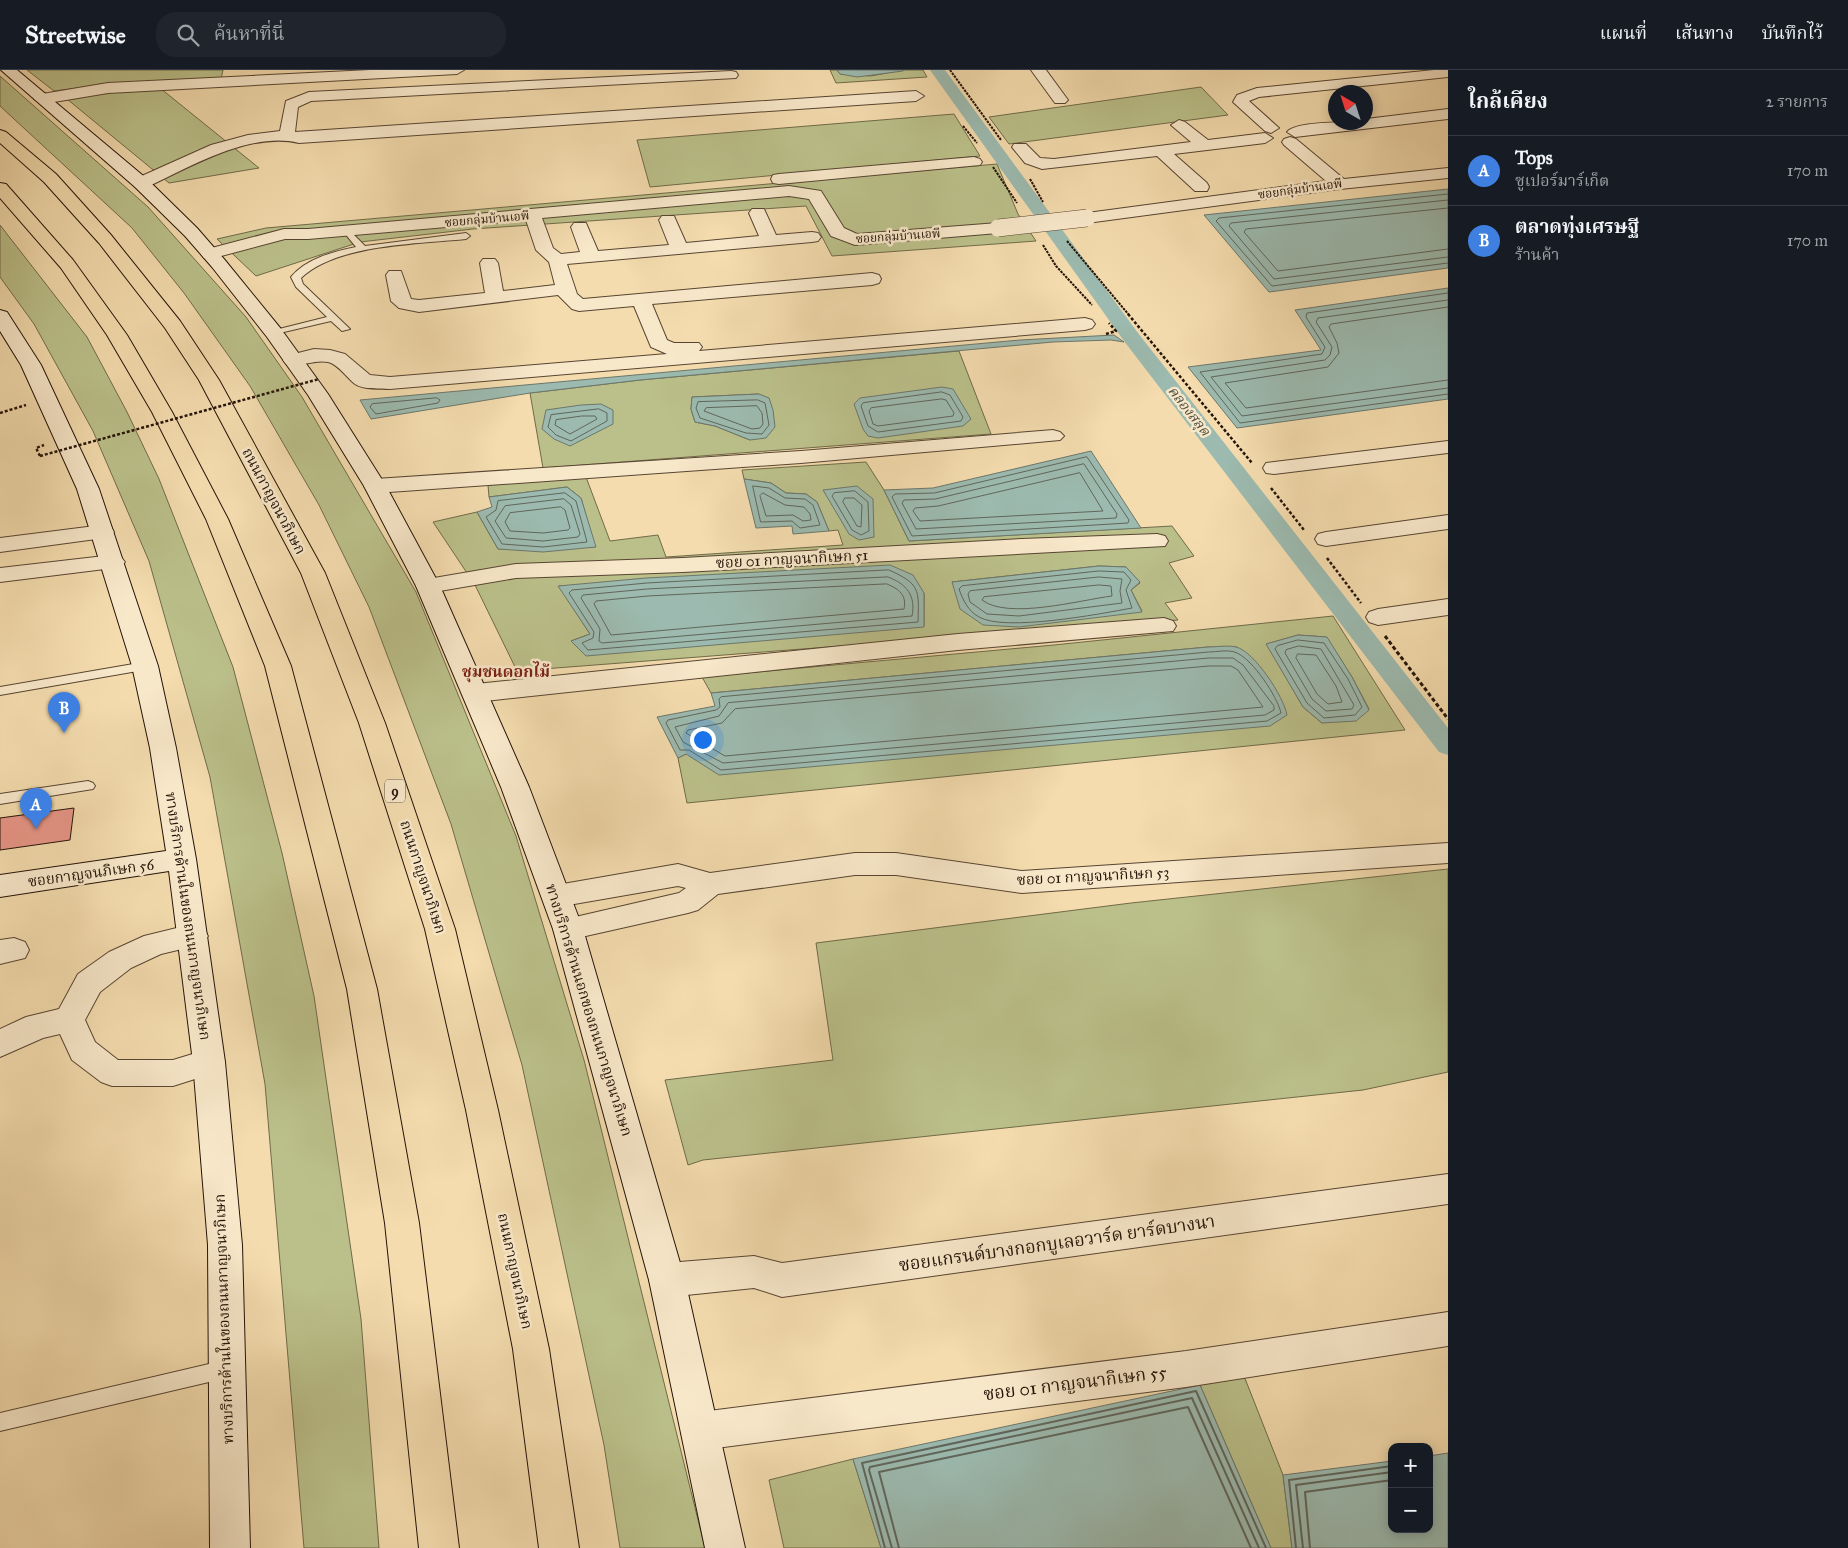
<!DOCTYPE html>
<html lang="th">
<meta charset="utf-8">
<style>
:root{--surface:#171b24;--page:#20242c;--text:#f1f3f6;--muted:#9ea1a6;--line:#363941;--accent:#c59692}
body{margin:0;font-family:"IM FELL Great Primer","Noto Serif Thai",serif;background:var(--page);color:var(--text)}
.controls{position:absolute;right:15px;bottom:15px;display:grid;overflow:hidden;border-radius:10px;box-shadow:0 2px 12px #0003}
.controls button{width:45px;height:45px;display:grid;place-items:center;padding:0;border:0;border-bottom:1px solid var(--line);background:var(--surface);color:var(--text);font:25px sans-serif}
.compass{position:absolute;left:1328px;top:15px;width:45px;height:45px;border-radius:50%;background:var(--surface);box-shadow:0 2px 12px #0003;rotate:321deg}
.you{position:absolute;left:702px;top:669px;width:18px;height:18px;margin:-12px;border:4px solid #fff;border-radius:50%;background:#1a73e8;box-shadow:0 0 0 8px #1a73e833}
.badge{display:grid;place-items:center;width:32px;height:32px;border-radius:50%;background:var(--accent);color:#fff;font-size:16px;font-weight:700}
.pin{position:absolute;translate:-50% -41px;filter:drop-shadow(0 1px 2px #0008)}
.pin::after{content:'';position:absolute;top:26px;width:18px;height:15px;background:inherit;clip-path:polygon(0 0,100% 0,50% 100%)}
.list{margin:0;padding:0;list-style:none}
h2{display:flex;justify-content:space-between;align-items:center;height:65px;margin:0;padding:0 20px;font-size:21px}
h2 small{font-size:16px;font-weight:400;color:var(--muted)}
.list li{display:grid;grid-template-columns:32px 1fr auto;gap:15px;align-items:center;box-sizing:border-box;height:70px;padding:0 20px;border-top:1px solid var(--line)}
.list b{display:block;font-size:19px;white-space:nowrap}
.list p{margin:0;font-size:16px;white-space:nowrap;color:var(--muted)}
.list em{font-size:16px;font-style:normal;color:var(--muted)}
.icon{flex:none;width:28px;height:28px;fill:none;stroke:currentColor;stroke-width:2;stroke-linecap:round;stroke-linejoin:round}
.map{position:relative;flex:none;width:1448px;height:1478px;overflow:hidden}
header{display:flex;align-items:center;gap:30px;box-sizing:border-box;height:70px;padding:0 25px;background:var(--surface);border-bottom:1px solid var(--line)}
header strong{font-size:24px}
nav{display:flex;gap:28px;margin-inline-start:auto;font-size:18px}
.search{width:350px;height:45px;background:var(--page);display:flex;align-items:center;gap:12px;box-sizing:border-box;padding:0 18px;border-radius:20px;color:var(--muted);font-size:19px}
main{display:flex}
aside{flex:1;background:var(--surface)}
.map>svg:first-child{display:block}
.green{fill:#bbc08a;stroke:#706a49;fill-rule:evenodd}
.water{fill:#9cbaaf;stroke:#6c776c}
.lines{fill:none;stroke-linecap:round;stroke-linejoin:round}
.shore-far1{stroke:#60665c;stroke-width:1}
.shore{stroke:#60665c;stroke-width:2}
.canal{fill:#9cbaaf;fill-rule:evenodd}
.building{fill:#e99789;stroke:#241308}
.service-casing{stroke:#584532;stroke-width:2}
.minor-casing{stroke:#584532;stroke-width:2}
.secondary-casing{stroke:#241308;stroke-width:2}
.motorway-casing{stroke:#241308;stroke-width:2}
.path-far2{stroke:#241308;stroke-width:2;stroke-dasharray:2.5 1;stroke-linecap:butt}
.path-far1{stroke:#241308;stroke-width:2.5;stroke-dasharray:3 2;stroke-linecap:butt}
.path{stroke:#241308;stroke-width:3;stroke-dasharray:4 2.5;stroke-linecap:butt}
.service{fill:#f8e8ca;fill-rule:evenodd}
.minor{fill:#f8e8ca;fill-rule:evenodd}
.secondary{fill:#f8e8ca;fill-rule:evenodd}
.motorway{fill:#f4dcae;fill-rule:evenodd}
.minor-bridge-casing{stroke:#584532;stroke-width:18;stroke-linecap:butt}
.path-bridge{stroke:#241308;stroke-width:2.5;stroke-dasharray:3 2;stroke-linecap:butt}
.minor-bridge{stroke:#f8e8ca;stroke-width:17}
.labels{text-anchor:middle;dominant-baseline:central;stroke-width:5;stroke-linejoin:round;paint-order:stroke}
.far-street-label{font-size:12px;fill:#241308;stroke:#f8e8ca}
.far-water-label{font-size:14px;font-style:italic;fill:#4e4d42;stroke:#f8e8ca}
.shield{fill:#f8e8ca;stroke:#645342;stroke-width:1}
.shield-label{font-size:14px;font-weight:bold;fill:#241308}
.street-label{font-size:15px;fill:#241308;stroke:#f8e8ca}
.neighbourhood-label{font-size:16px;font-weight:bold;fill:#7a1f14;stroke:#f8e8ca}
.near-street-label{font-size:18px;fill:#241308;stroke:#f8e8ca}
</style>
<header>
<strong>Streetwise</strong>
<div class="search"><svg class="icon" aria-label="search" viewBox="0 0 24 24"><circle cx="10" cy="10" r="6"/><path d="M15 15l6 6"/></svg>ค้นหาที่นี่</div>
<nav><a>แผนที่</a><a>เส้นทาง</a><a>บันทึกไว้</a></nav>
</header>
<main>
<div class="map">
<svg width="1448" height="1478" viewBox="0 0 1448 1478">
<rect width="100%" height="100%" fill="#f4dcae"/>
<filter id="stains"><feTurbulence type="fractalNoise" baseFrequency=".004" numOctaves="4"/><feColorMatrix values="0 0 0 0 .2 0 0 0 0 .09 0 0 0 0 .02 0 0 0 .5 -.17"/></filter>
<radialGradient id="worn" r=".72"><stop offset=".6" stop-color="#630" stop-opacity="0"/><stop offset="1" stop-color="#630" stop-opacity=".3"/></radialGradient>
<g class="green">
<path d="M27,0H223L221,9L112,14L54,21Z"/>
<path d="M830,0H837L840,4L871,6L903,0H923L927,7L836,13Z"/>
<path d="M0,6L148,137L246,247L302,327L416,522L516,766L584,990L705,1478H620L604,1375L522,995L451,754L369,537L319,435L250,316L184,223L132,158L0,36Z"/>
<path d="M1201,17L1228,45L1009,74L989,47Z"/>
<path d="M160,18L259,98L169,113L67,29L79,25Z"/>
<path d="M954,44L980,86L650,117L637,70Z"/>
<path d="M997,94L1018,144L1036,171L832,186L806,136L473,159L360,172L256,206L217,169L266,158Z"/>
<path d="M0,155L87,267L127,342L159,409L233,597L282,783L314,926L361,1249L379,1478H304L265,1014L210,707L149,491L93,361L34,254L0,207Z"/>
<path d="M959,281L991,364L543,398L530,323L640,310ZM759,324L750,370L715,356L695,352L691,339L692,327Z"/>
<path d="M866,392L884,420L909,471L1172,456L1194,486L1169,493L1192,528L1165,533L1178,550L517,601L475,515L433,452L477,442L498,479L595,477L581,428L567,417L489,427L488,415L586,407L610,471L658,465L666,487L843,475L838,460L829,461L817,432L806,424L786,423L771,413L744,409L742,400ZM1099,496L1126,497L1140,513L1131,520L1142,541L952,512ZM559,516L924,523V556L571,571L590,564Z"/>
<path d="M1333,546L1405,660L687,733L678,688L686,684L1237,577H1208L711,623L702,607L1054,575ZM1298,565L1326,567L1352,607L1369,639L1322,653L1303,637L1267,574Z"/>
<path d="M1448,799V1002L1363,1020L703,1090L688,1095L665,1010L833,990L816,873L1131,833Z"/>
<path d="M1244,1306L1283,1405L1292,1478H1271L1200,1315Z"/>
<path d="M853,1389L881,1478H784L769,1410Z"/>
</g>
<g class="water">
<path d="M837,0H903V1L857,7L840,4Z"/>
<path d="M1448,119V198L1269,222L1204,145Z"/>
<path d="M1448,218V329L1237,358L1188,297L1321,280L1295,240Z"/>
<path d="M1114,265L1124,272L1111,270L1053,272L640,310L530,323L371,349L360,330L1020,270Z"/>
<path d="M942,317L953,319L971,349L963,356L878,368L868,366L863,359L854,334L860,328Z"/>
<path d="M759,324L769,328L773,340L775,357L766,368L750,370L715,356L695,352L691,339L692,327Z"/>
<path d="M601,334L613,340V354L570,376L554,369L542,359L546,340L581,335Z"/>
<path d="M1091,381L1141,458L909,471L884,420L933,418Z"/>
<path d="M744,409L771,413L786,423L806,424L817,432L829,461L793,464L792,456L756,458Z"/>
<path d="M857,416L873,429L874,467L859,470L849,464L823,420Z"/>
<path d="M567,417L581,428L596,477L543,482L498,479L477,442L492,437L489,427Z"/>
<path d="M890,495L913,505L924,523V557L586,586L571,571L590,564L558,516L646,508Z"/>
<path d="M1099,496L1126,497L1140,512L1131,520L1142,542L1019,557L983,555L960,539L952,512Z"/>
<path d="M1298,565L1327,567L1352,607L1369,640L1356,651L1322,653L1303,637L1266,574Z"/>
<path d="M1208,577C1217,577 1228,575 1236,577C1254,581 1284,627 1287,645L1270,656L719,705L686,684L678,688L657,647L715,636L711,623Z"/>
<path d="M1200,1315L1271,1478H881L853,1389Z"/>
<path d="M1448,1383V1478H1292L1283,1405L1392,1391V1459H1429V1386Z"/>
</g>
<g class="lines">
<g class="shore-far1">
<path d="M1448,124L1219,148L1216,151L1272,216L1448,193"/>
<path d="M1448,130L1231,153L1229,156L1274,209L1448,187"/>
<path d="M1448,138L1246,159L1244,162L1278,201L1448,179"/>
<path d="M1448,223L1307,243L1306,247L1325,277L1322,284L1200,302L1240,353L1448,324"/>
<path d="M1448,230L1318,248L1316,252L1332,277L1330,285L1325,290L1211,307L1242,346L1448,318"/>
<path d="M1448,237L1331,254L1329,257L1337,273L1339,283L1328,297L1225,313L1246,338L1448,310"/>
<path d="M942,322L950,325L963,347L961,351L878,362L868,356L861,336L863,333Z"/>
<path d="M437,328L440,330L438,333L376,344L370,337L372,334Z"/>
<path d="M942,329L946,330L954,343L953,346L878,356L873,354L869,341L871,338Z"/>
<path d="M758,330L765,333L769,355L762,364L746,363L700,348L696,338L698,332Z"/>
<path d="M757,336L762,343L763,354L760,358L752,359L704,341L706,338Z"/>
<path d="M599,339L607,343V351L571,371L556,365L548,357L551,345Z"/>
<path d="M582,346H595L597,349L570,364L555,355L556,350Z"/>
<path d="M1087,387L1129,450L1128,453L912,466L892,427L895,424L934,423Z"/>
<path d="M1084,394L1117,444L1116,448L916,459L902,433L904,430L935,429Z"/>
<path d="M1080,403L1103,441L920,451L913,441L915,438L938,436Z"/>
<path d="M753,416L769,418L785,428L805,429L813,435L820,455L800,458L792,451L761,452Z"/>
<path d="M855,421L868,432L869,461L861,465L852,460L832,426L834,423Z"/>
<path d="M565,423L576,431L587,472L543,477L502,474L486,447L496,440L498,431Z"/>
<path d="M763,423L785,435L804,437L810,444L811,450L803,451L793,445L766,446L760,426Z"/>
<path d="M845,428H854L862,435L861,457L857,456L843,432Z"/>
<path d="M564,429L571,435L580,464L578,467L543,471L506,468L495,451L505,436Z"/>
<path d="M561,437L565,440L570,458L568,460L543,463L510,461L505,452L510,443Z"/>
<path d="M889,500C920,514 919,519 918,552L588,580L582,573L593,568L594,562L569,523L572,520L647,513Z"/>
<path d="M1099,501L1124,502L1131,510L1126,520L1132,538C1100,544 1005,562 979,547C968,541 963,530 959,519L962,516Z"/>
<path d="M888,507C907,514 916,526 912,546L602,573L599,571L600,559L581,528L583,525L647,519Z"/>
<path d="M1099,507L1122,509L1120,521L1122,533L1019,546L987,544L970,532L968,524L970,521Z"/>
<path d="M887,514C899,519 907,525 904,539L611,565L594,534L596,531L648,526Z"/>
<path d="M1099,515L1111,516L1112,526C1080,530 1008,550 982,530L984,527Z"/>
<path d="M1298,570L1324,573L1348,609L1362,637L1355,645L1324,648L1307,633L1275,579L1277,576Z"/>
<path d="M1299,576L1321,579L1354,635L1352,639L1326,641L1312,629L1285,583L1286,580Z"/>
<path d="M1209,582C1217,582 1229,579 1237,583C1253,590 1277,626 1281,643L1267,651L721,700L689,680H680L666,653L668,650L716,640L720,637L719,629L721,627Z"/>
<path d="M1298,584L1316,585L1336,616L1342,632L1328,634L1317,624L1296,588Z"/>
<path d="M1209,588H1233L1243,595L1274,636V640L1265,645L723,693L683,672L675,657L719,646L728,633Z"/>
<path d="M1209,596H1231L1238,600L1263,637L725,686L686,663L688,660L722,653L735,639Z"/>
</g>
<g class="shore">
<path d="M885,1478L862,1393L1196,1321L1266,1478"/>
<path d="M892,1478L869,1400L870,1397L1192,1328L1259,1478"/>
<path d="M899,1478L879,1402L1188,1337L1251,1478"/>
<path d="M1296,1478L1289,1410L1392,1396"/>
<path d="M1303,1478L1296,1415L1392,1402"/>
<path d="M1310,1478L1305,1422L1392,1410"/>
</g>
<path class="canal" d="M930,0H945L1138,263L1448,658V685L1439,682L1124,271Z"/>
</g>
<path class="building" d="M74,738L70,770L0,780V748Z"/>
<g class="lines">
<g class="service-casing">
<g id="service">
<path d="M347,158L365,176L466,163L470,166L466,169C418,174 337,174 301,208L303,214L350,259L342,261L331,251L271,265V261L327,247L296,217L291,207C307,188 333,182 356,177L343,161Z"/>
<path d="M145,592L149,593L151,596L149,599L0,625V617Z"/>
<path d="M88,711L93,713L95,716L93,719L0,734V724Z"/>
<path d="M226,1290L233,1293L235,1299L233,1305L226,1308L0,1361V1343Z"/>
</g>
</g>
<g class="minor-casing">
<g id="minor">
<path d="M370,0H464L457,4L108,23L42,34L34,29L42,24L108,13Z"/>
<path d="M1031,0H1046L1068,30L1065,33H1055Z"/>
<path d="M1434,0H1448V7L1259,27L1249,31L1279,58L1271,63L1265,61L1233,32L1237,25L1257,18Z"/>
<path d="M731,1L736,2L738,5L736,8L311,31L298,37L295,62L916,21L924,26L916,31L299,73C250,61 190,97 147,117H135L133,113L135,109L211,75L248,65L280,61L286,31L309,22Z"/>
<path d="M1448,39V49L1295,67L1287,62C1294,51 1351,52 1366,52V49Z"/>
<path d="M1179,50L1185,52L1208,70L1265,63L1273,68L1265,73L1174,84L1207,113L1209,117L1207,121H1195L1157,86L1042,99L1025,93L1012,77L1014,74H1026L1040,88L1054,89L1191,72L1171,55Z"/>
<path d="M1290,67L1296,69L1344,109L1448,98V108L1340,119L1087,153L1081,152L1078,148L1081,144L1087,143L1326,111L1284,75L1282,72L1284,69Z"/>
<path d="M974,87L980,89L982,92L980,95L779,114L773,113L771,109L773,105L779,104Z"/>
<path d="M789,116L821,121L844,158L857,164L998,153L1004,154L1007,158L1004,162L998,163L855,175L831,166L809,129L789,126L542,148L553,178L561,184L580,182L571,157L574,153H586L598,181L669,175L659,150L662,146H674L686,173L759,166L749,143L752,139H764L776,165L812,162L818,163L821,167L818,171L812,172L567,194L577,224L583,229L872,203L879,205L881,209L879,213L872,215L652,234L667,270L674,273H699L702,277L699,281L1085,248L1092,250L1095,254L1092,258L1085,260L390,319C380,318 364,320 355,314C347,308 338,294 328,292C314,289 300,298 286,294L283,290L286,286L314,279L330,280L345,284L370,305L390,307L667,284L651,277L634,236L579,241L572,239L558,225L419,242L399,238L391,231L386,205L389,201H401L411,229L419,230L485,223L480,193L483,189H495L498,193L503,221L555,215L549,192L536,180L526,150L308,169H285L210,189L204,188L201,184L204,180L284,159H308Z"/>
<path d="M1053,360L1060,362L1064,366L1060,370L801,393L375,423L367,421L364,416L367,411L375,409L801,381Z"/>
<path d="M1448,371V383L1274,404L1266,403L1263,398L1266,393L1274,392Z"/>
<path d="M1448,445V459L1326,476L1318,474L1315,469L1318,464L1326,462Z"/>
<path d="M103,455L111,457L114,462L111,467L0,482V468Z"/>
<path d="M1157,464L1165,466L1168,471L1165,476L683,502L516,508L428,523L420,521L416,516L420,511L428,509L516,494L683,488L1022,469Z"/>
<path d="M113,485L121,487L125,492L121,497L0,512V498Z"/>
<path d="M1448,529V545L1378,555L1369,552L1366,547L1369,542L1378,539Z"/>
<path d="M1164,548L1173,551L1176,556L1173,561L958,580L476,632L467,629L463,623L467,617L476,614L958,564Z"/>
<path d="M1448,773V793L1022,823L896,805H855L718,824L698,840L688,843L568,870L558,867L553,859L558,851L679,823L686,818L678,816L557,837L547,834L543,826L547,818L557,815L678,794L710,803L855,783H896L1022,801Z"/>
<path d="M193,854L203,858L208,866L203,874L161,884L131,898L100,922L85,950L95,972L118,990H173L209,979L220,983L225,992L220,1001L173,1016H112L101,1012L72,990L60,964L43,968L0,987V959L26,947L59,939L78,904L109,882L144,866Z"/>
<path d="M14,868L25,872L29,880L25,888L0,894V870Z"/>
<path d="M1448,1104V1134L782,1227L754,1218L667,1227L654,1222L649,1210L654,1198L667,1193L754,1186L782,1193Z"/>
<path d="M1448,1242V1276L1186,1317L701,1380L688,1374L682,1361L688,1348L701,1342L1186,1281Z"/>
</g>
</g>
<g class="secondary-casing">
<g id="secondary">
<path d="M1,0H17L147,109L197,158L224,189L281,259L328,324L386,416L440,516L529,717L583,859L685,1210L745,1478H705L649,1210L553,859L501,717L416,516L364,416L308,325L267,267L212,197L185,166L135,117Z"/>
<path d="M0,240L7,242L41,295L99,419L158,596L176,678L196,789L225,992L242,1175L250,1478H210L208,1175L193,992L169,801L0,827V805L166,781L150,678L132,596L77,419L21,295L0,261Z"/>
</g>
</g>
<g class="motorway-casing">
<g id="motorway">
<path d="M0,60L6,62L56,104L111,165L180,251L219,310L325,503L385,653L455,859L498,1040L549,1279L579,1478H539L513,1279L466,1040L425,859L359,653L301,503L199,310L165,258L99,173L44,112L0,73Z"/>
<path d="M0,113L6,114L73,190L127,265L172,342L228,449L291,596L377,919L419,1153L459,1478H419L385,1153L347,919L265,596L206,449L152,342L107,265L61,198L0,128Z"/>
</g>
</g>
<g class="path-far2">
<path d="M950,0L1001,70"/>
<path d="M963,56L977,73"/>
<path d="M993,97L1017,133"/>
<path d="M1030,109L1043,132"/>
<path d="M1067,171L1129,245"/>
<path d="M1043,175L1056,196L1092,235"/>
</g>
<g class="path-far1">
<path d="M1128,244L1252,393"/>
<path d="M1106,264L1116,261L1109,253"/>
<path d="M0,343L26,335"/>
<path d="M40,386L36,378L44,375"/>
<path d="M1271,418L1304,460"/>
<path d="M1327,488L1361,533"/>
</g>
<path class="path" d="M1385,566L1448,649"/>
<use href="#service" class="service"/>
<use href="#minor" class="minor"/>
<use href="#secondary" class="secondary"/>
<use href="#motorway" class="motorway"/>
<g class="minor-bridge-casing">
<path id="minor-bridge" d="M998,158L1087,148"/>
</g>
<path class="path-bridge" d="M40,386L319,309"/>
<use href="#minor-bridge" class="minor-bridge"/>
</g>
<g class="labels">
<g class="far-street-label">
<text transform="translate(1300 119) rotate(-8)">ซอยกลุ่มบ้านเอพี</text>
<text transform="translate(487 149) rotate(-5)">ซอยกลุ่มบ้านเอพี</text>
<text transform="translate(898 166) rotate(-4)">ซอยกลุ่มบ้านเอพี</text>
</g>
<g class="far-water-label">
<text transform="translate(1189 341) rotate(52)">คลองสลุด</text>
</g>
<rect class="shield" x="385" y="709.5" width="20" height="23" rx="4"/>
<g class="shield-label">
<text x="395" y="721">9</text>
</g>
<g class="street-label">
<text transform="translate(274 431) rotate(62)">ถนนกาญจนาภิเษก</text>
<text transform="translate(792 489) rotate(-3)">ซอย 01 กาญจนากิเษก 51</text>
<text transform="translate(91 803) rotate(-8)">ซอยกาญจนภิเษก 56</text>
<text transform="translate(1093 806) rotate(-3)">ซอย 01 กาญจนากิเษก 53</text>
<text transform="translate(423 807) rotate(72)">ถนนกาญจนาภิเษก</text>
<text transform="translate(188 846) rotate(82)">ทางบริการด้านในของถนนกาญจนาภิเษก</text>
<text transform="translate(589 940) rotate(73)">ทางบริการด้านนอกของถนนกาญจนาภิเษก</text>
<text transform="translate(515 1201) rotate(78)">ถนนกาญจนาภิเษก</text>
<text transform="translate(224 1249) rotate(-92)">ทางบริการด้านในของถนนกาญจนาภิเษก</text>
</g>
<g class="neighbourhood-label">
<text x="506" y="601">ชุมชนดอกไม้</text>
</g>
<g class="near-street-label">
<text transform="translate(1057 1173) rotate(-8)">ซอยแกรนด์บางกอกบูเลอวาร์ด ยาร์ดบางนา</text>
<text transform="translate(1075 1313) rotate(-7)">ซอย 01 กาญจนากิเษก 55</text>
</g>
</g>
<rect width="100%" height="100%" filter="url(#stains)"/>
<rect width="100%" height="100%" fill="url(#worn)"/>
</svg>
<div class="controls">
<button>+</button>
<button>−</button>
</div>
<svg class="compass" viewBox="-18 -18 36 36"><path d="M0-13l5 13h-10z" fill="#e53935"/><path d="M0 13l5-13h-10z" fill="#9ea1a6"/></svg>
<div class="you"></div>
<div class="pin badge" style="left:36px;top:759px;background:#3f7fe0">A</div>
<div class="pin badge" style="left:64px;top:663px;background:#3f7fe0">B</div>
</div>
<aside>
<h2>ใกล้เคียง<small>2 รายการ</small></h2>
<ul class="list">
<li><span class="badge" style="background:#3f7fe0">A</span><div><b>Tops</b><p>ซูเปอร์มาร์เก็ต</p></div><em>170 m</em></li>
<li><span class="badge" style="background:#3f7fe0">B</span><div><b>ตลาดทุ่งเศรษฐี</b><p>ร้านค้า</p></div><em>170 m</em></li>
</ul>
</aside>
</main>
